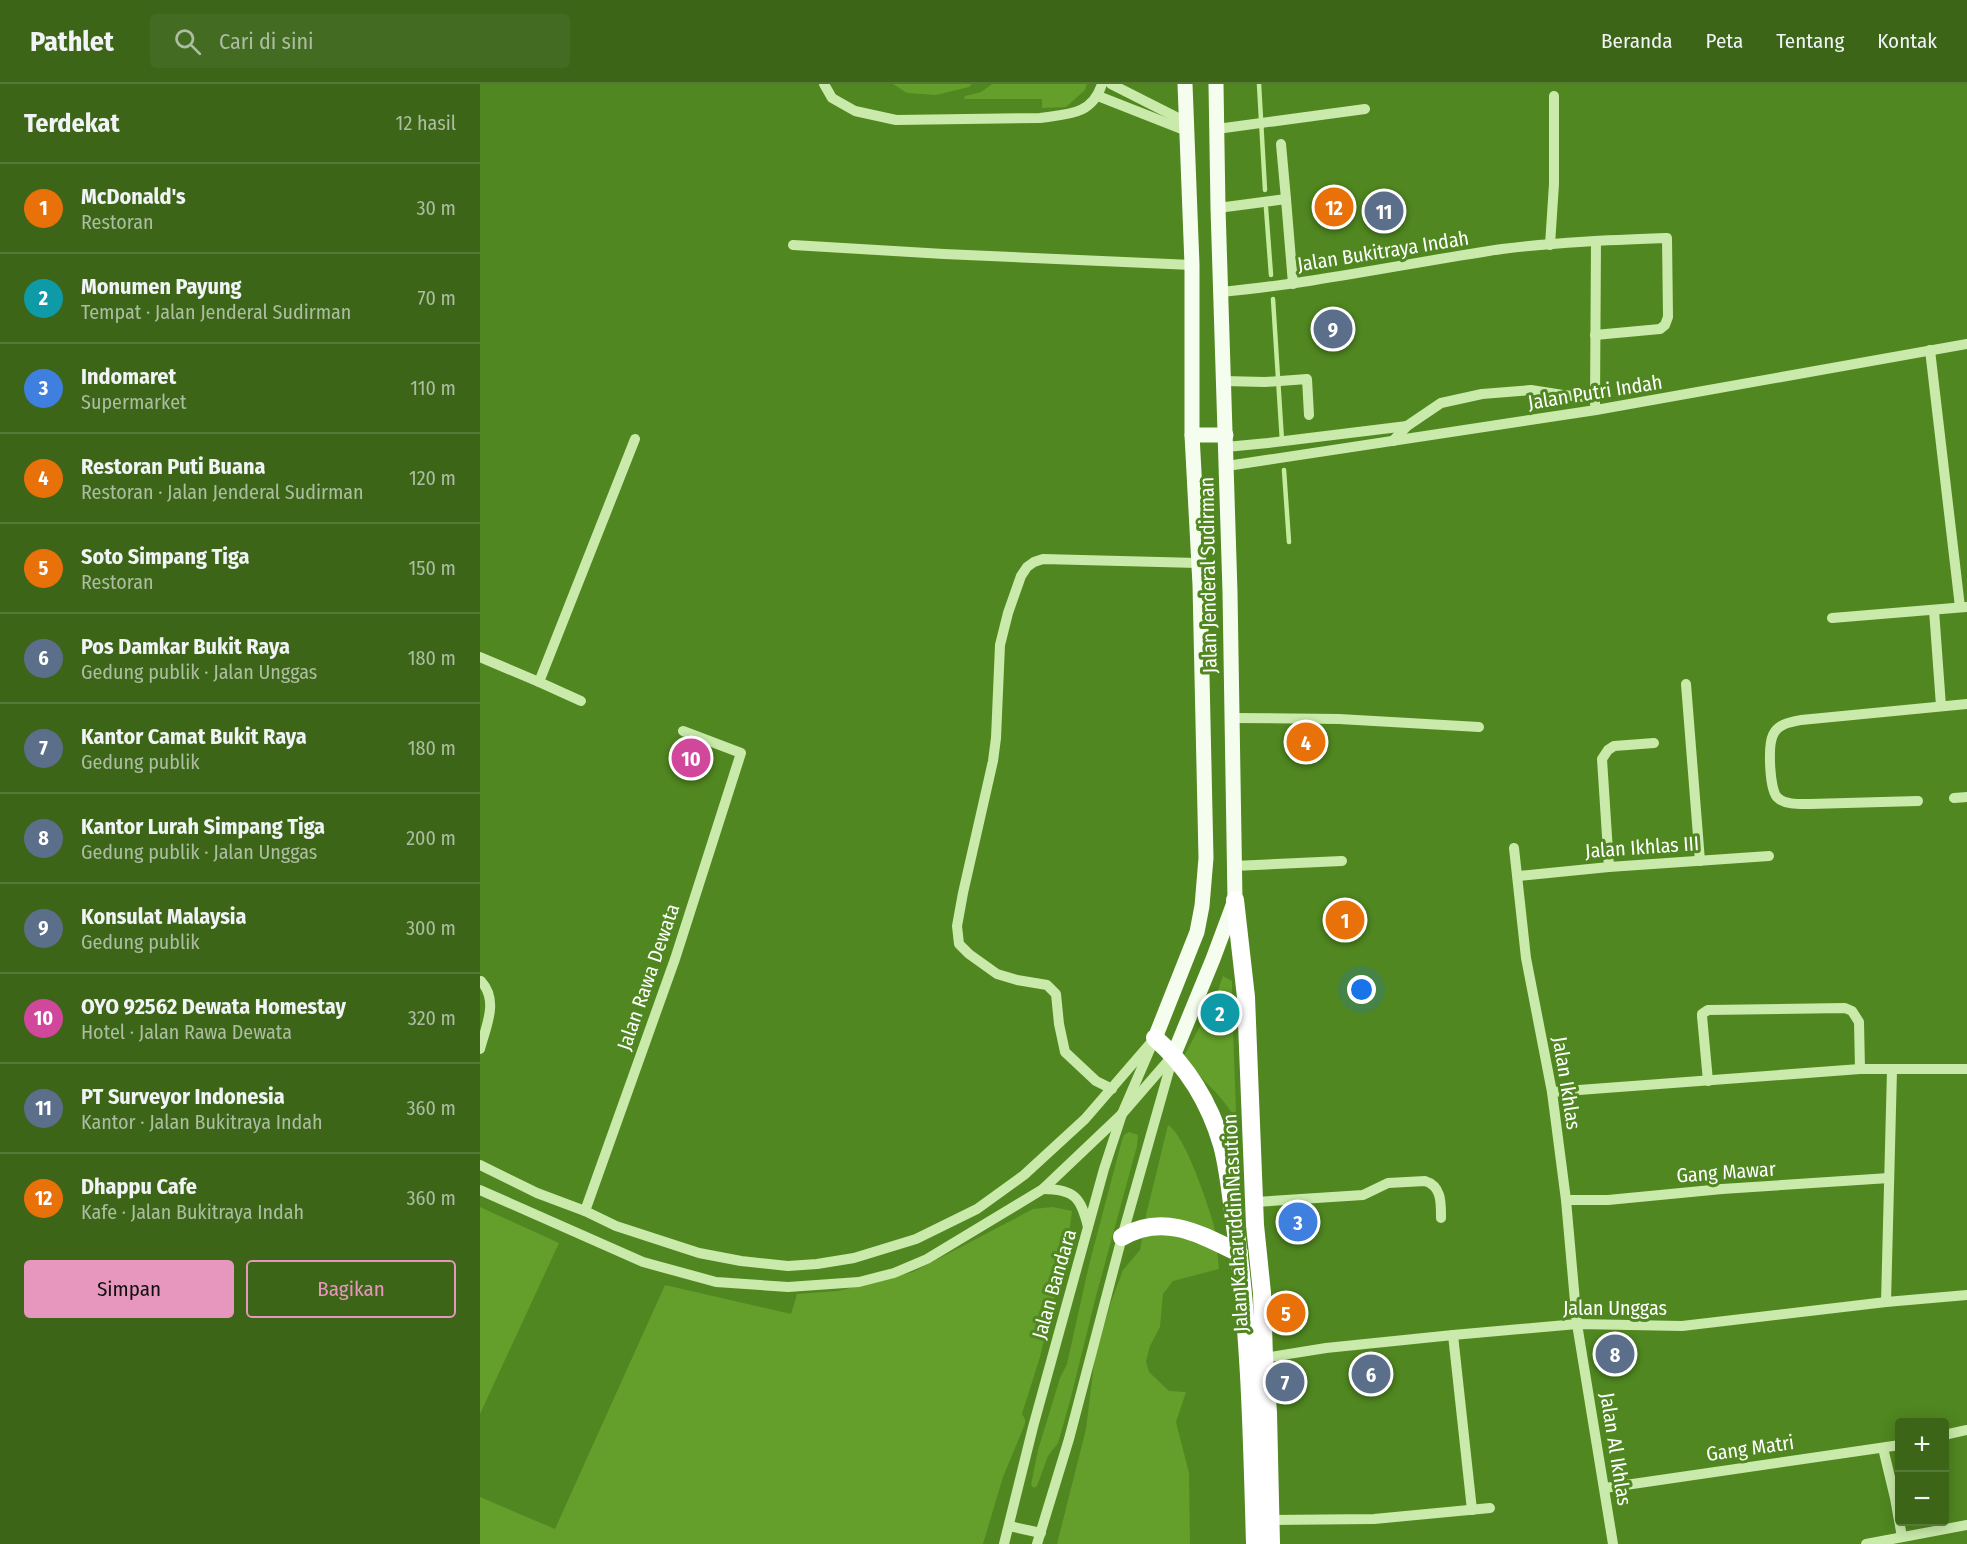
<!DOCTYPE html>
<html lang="id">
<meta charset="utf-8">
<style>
:root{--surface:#3c6518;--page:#436b21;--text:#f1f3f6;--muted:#acbda2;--line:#557937;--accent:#e797bd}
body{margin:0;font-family:"Fira Sans Condensed",sans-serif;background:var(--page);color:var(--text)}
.controls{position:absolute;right:18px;bottom:18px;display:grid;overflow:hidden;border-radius:6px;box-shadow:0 3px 15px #0003}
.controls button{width:54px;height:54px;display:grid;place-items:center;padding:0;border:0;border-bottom:2px solid var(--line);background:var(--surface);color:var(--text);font:30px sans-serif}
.you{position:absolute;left:882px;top:906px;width:21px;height:21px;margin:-15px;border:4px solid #fff;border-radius:50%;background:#1a73e8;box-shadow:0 0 0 9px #1a73e833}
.badge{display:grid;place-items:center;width:39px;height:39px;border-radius:50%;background:var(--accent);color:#fff;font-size:20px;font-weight:700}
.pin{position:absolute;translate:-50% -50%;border:3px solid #fff;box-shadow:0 2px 6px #0006}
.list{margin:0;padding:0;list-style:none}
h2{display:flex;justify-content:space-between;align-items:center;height:78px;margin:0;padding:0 24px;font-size:26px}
h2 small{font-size:20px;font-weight:400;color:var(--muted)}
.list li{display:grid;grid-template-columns:39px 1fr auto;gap:18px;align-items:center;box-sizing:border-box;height:90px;padding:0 24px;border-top:2px solid var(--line)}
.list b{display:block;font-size:22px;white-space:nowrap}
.list p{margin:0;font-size:20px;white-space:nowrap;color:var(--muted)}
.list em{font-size:20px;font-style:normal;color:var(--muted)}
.actions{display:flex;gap:12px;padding:18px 24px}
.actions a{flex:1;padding:14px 0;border:2px solid var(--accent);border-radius:6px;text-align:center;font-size:21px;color:var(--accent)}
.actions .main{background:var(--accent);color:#111}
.icon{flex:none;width:33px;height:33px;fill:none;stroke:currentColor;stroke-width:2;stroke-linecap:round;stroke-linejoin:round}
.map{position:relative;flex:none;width:1487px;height:1460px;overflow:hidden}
header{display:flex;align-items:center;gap:36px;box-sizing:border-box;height:84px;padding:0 30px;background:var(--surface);border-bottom:2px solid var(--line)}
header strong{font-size:28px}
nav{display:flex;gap:33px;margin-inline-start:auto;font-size:21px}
.search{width:420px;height:54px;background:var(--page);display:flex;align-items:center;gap:15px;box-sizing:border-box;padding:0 21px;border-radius:6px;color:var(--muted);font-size:22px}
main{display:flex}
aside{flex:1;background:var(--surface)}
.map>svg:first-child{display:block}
.green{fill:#639f2a}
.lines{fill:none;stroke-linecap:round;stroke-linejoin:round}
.stream{stroke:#c4eb9e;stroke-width:4.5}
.minor{stroke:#c9eaaa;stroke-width:10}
.major{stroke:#f5feee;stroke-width:15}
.highway{stroke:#fff;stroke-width:18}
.labels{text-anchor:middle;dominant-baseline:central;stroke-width:6;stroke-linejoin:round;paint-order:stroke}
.street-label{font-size:20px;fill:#fff;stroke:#508720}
</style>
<header>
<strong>Pathlet</strong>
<div class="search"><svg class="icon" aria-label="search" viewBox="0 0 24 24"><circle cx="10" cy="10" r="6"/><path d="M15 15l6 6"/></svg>Cari di sini</div>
<nav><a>Beranda</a><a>Peta</a><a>Tentang</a><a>Kontak</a></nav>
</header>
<main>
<aside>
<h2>Terdekat<small>12 hasil</small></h2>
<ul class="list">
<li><span class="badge" style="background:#e8710a">1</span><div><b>McDonald's</b><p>Restoran</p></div><em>30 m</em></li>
<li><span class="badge" style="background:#0f9aa8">2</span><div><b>Monumen Payung</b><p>Tempat · Jalan Jenderal Sudirman</p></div><em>70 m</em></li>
<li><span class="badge" style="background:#3f7fe0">3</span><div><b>Indomaret</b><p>Supermarket</p></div><em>110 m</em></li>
<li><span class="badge" style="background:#e8710a">4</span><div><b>Restoran Puti Buana</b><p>Restoran · Jalan Jenderal Sudirman</p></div><em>120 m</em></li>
<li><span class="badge" style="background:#e8710a">5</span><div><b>Soto Simpang Tiga</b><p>Restoran</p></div><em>150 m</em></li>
<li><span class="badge" style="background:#5c6f8a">6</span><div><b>Pos Damkar Bukit Raya</b><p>Gedung publik · Jalan Unggas</p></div><em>180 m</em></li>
<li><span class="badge" style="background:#5c6f8a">7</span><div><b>Kantor Camat Bukit Raya</b><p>Gedung publik</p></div><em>180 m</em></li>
<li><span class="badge" style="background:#5c6f8a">8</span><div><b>Kantor Lurah Simpang Tiga</b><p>Gedung publik · Jalan Unggas</p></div><em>200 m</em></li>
<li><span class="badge" style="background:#5c6f8a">9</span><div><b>Konsulat Malaysia</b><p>Gedung publik</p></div><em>300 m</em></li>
<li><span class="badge" style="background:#d1479c">10</span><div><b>OYO 92562 Dewata Homestay</b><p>Hotel · Jalan Rawa Dewata</p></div><em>320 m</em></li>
<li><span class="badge" style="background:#5c6f8a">11</span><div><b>PT Surveyor Indonesia</b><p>Kantor · Jalan Bukitraya Indah</p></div><em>360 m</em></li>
<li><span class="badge" style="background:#e8710a">12</span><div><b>Dhappu Cafe</b><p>Kafe · Jalan Bukitraya Indah</p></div><em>360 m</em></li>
</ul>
<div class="actions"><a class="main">Simpan</a><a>Bagikan</a></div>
</aside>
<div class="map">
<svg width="1487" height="1460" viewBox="0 0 1487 1460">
<rect width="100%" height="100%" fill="#508720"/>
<g class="green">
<path d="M413,0H492L489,3L456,11L427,9Z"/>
<path d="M512,0H607L605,6L586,23L562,24V15H484L485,12L501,8Z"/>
<path d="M743,892L752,897V918L756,1027L754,1032C740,1010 721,993 702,976L735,914Z"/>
<path d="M688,1041C705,1051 727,1118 733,1138C737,1153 737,1169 739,1185L693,1197L683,1210L680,1243L670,1262L666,1277L669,1288L689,1307L706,1308L696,1338L709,1389L710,1460H577L606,1345L615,1272L631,1218L643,1186L660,1166L666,1131Z"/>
<path d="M649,1048L658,1051L657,1062L615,1216L590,1317L578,1359L568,1372L557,1402L554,1404L551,1401L558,1366L580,1294L587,1280L609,1181L642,1056L644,1051Z"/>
<path d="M0,1123L79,1159L0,1330Z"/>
<path d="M573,1123L592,1127L588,1158L560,1273L542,1330L545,1335V1340L523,1393L503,1460H0V1413L75,1445L185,1201L311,1230L317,1210L358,1207L433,1188L553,1125Z"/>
</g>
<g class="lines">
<g class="stream">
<path d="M779,0L785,106"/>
<path d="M786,124L791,191"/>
<path d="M793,215L802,357"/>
<path d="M804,386L809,458"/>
</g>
<g class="minor">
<path d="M344,0L352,14L375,27L416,36L560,34C589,30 612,31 622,0"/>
<path d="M631,0L706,38"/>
<path d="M618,12L707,47"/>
<path d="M737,45L885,25"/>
<path d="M801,60L806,115"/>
<path d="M738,124L806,115L813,200"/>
<path d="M313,161L464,170L712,181"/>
<path d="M1070,161L1074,100V12"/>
<path d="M741,208C836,199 928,179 1022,165C1076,158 1132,156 1187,154L1188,233L1185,241L1180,245L1115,251"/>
<path d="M1450,266L1480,523"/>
<path d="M743,297L785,298L827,295L829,331"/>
<path d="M1115,320L1116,158"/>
<path d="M913,357L927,342L961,319L1002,310L1051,306L1083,311L1115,314"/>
<path d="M746,363L788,359L927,342"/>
<path d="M747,382L1116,326L1487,260"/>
<path d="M1454,526L1461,622"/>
<path d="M1352,534L1486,523"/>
<path d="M0,573L59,598L155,355"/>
<path d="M59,598L101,617"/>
<path d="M1206,600L1220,777"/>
<path d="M752,634L859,635L999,643"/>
<path d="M1474,714L1487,713"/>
<path d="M1438,717L1330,720C1320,720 1306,721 1298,714C1289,707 1288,661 1293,651C1298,640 1310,638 1321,636L1487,620"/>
<path d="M1034,764L1046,874L1072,1008L1086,1116L1097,1240L1133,1460"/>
<path d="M754,782L862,777"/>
<path d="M1129,783L1122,675L1128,666L1134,662L1174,659"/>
<path d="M1038,792L1129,783L1289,772"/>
<path d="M0,965C6,942 19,917 1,897"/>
<path d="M1228,997L1222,932V930L1228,926L1365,924L1372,927L1379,938L1380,985"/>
<path d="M632,1005L616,997L585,968L579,940L576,910L567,901L537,896L517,890L489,870L479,860L477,842L483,809L513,677L516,654L520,561L528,529L541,492L547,483L554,478L563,475L718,479"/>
<path d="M1072,1008L1380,985H1487"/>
<path d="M0,1081L57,1109L105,1127L136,1142L219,1169L261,1177L308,1182L337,1180L374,1174L436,1155L497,1125L544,1091L605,1035L675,954"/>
<path d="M563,1105C595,1105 601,1114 608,1143"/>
<path d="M0,1106L163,1178L236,1198L308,1203L379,1198L414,1189L447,1175L563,1105L642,1030L694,970"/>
<path d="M1086,1116H1128L1242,1105L1409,1094"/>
<path d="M775,1118L883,1111L908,1099L945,1097C962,1102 961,1120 961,1134"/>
<path d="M105,1127L195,875L261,669L203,647"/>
<path d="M1406,1218L1412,986"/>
<path d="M973,1251L992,1426"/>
<path d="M784,1274L846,1264L973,1251L1097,1240L1202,1242L1406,1218L1487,1211"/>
<path d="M1464,1351L1487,1346"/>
<path d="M1403,1364L1415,1414L1422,1453"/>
<path d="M1125,1404L1420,1361"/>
<path d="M791,1436L894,1435L1010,1424"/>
<path d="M529,1442L561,1449"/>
<path d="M524,1460L553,1343L624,1085L642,1030L670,965"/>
<path d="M557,1460L589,1355L642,1153L692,976"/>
<path d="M1386,1460L1487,1441"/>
</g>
<g class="major">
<path d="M712,351H746"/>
<path d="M675,954L717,848L722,822L726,774L720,501L712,351V181L705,0"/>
<path d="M694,970L733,875L755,816L750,508L738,124L736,0"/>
</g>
<g class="highway">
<path d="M755,816L766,913L775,1141L782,1209L784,1274L788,1329L791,1460"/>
<path d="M675,954C707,982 730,1020 742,1061C749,1087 751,1115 755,1142C770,1247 772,1354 775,1460"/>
<path d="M642,1153C684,1129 720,1150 759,1169"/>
</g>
</g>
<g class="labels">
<g class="street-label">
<text transform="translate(903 167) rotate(-9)">Jalan Bukitraya Indah</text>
<text transform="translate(1115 308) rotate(-9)">Jalan Putri Indah</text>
<text transform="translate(728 491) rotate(-91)">Jalan Jenderal Sudirman</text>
<text transform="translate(1162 763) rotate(-4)">Jalan Ikhlas III</text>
<text transform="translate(168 893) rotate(-71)">Jalan Rawa Dewata</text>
<text transform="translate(1087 999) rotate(81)">Jalan Ikhlas</text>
<text transform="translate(1246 1088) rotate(-4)">Gang Mawar</text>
<text transform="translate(755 1139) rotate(-93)">Jalan Kaharuddin Nasution</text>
<text transform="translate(574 1200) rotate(-74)">Jalan Bandara</text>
<text x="1135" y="1224">Jalan Unggas</text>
<text transform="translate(1270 1364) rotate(-8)">Gang Matri</text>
<text transform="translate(1136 1365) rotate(81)">Jalan Al Ikhlas</text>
</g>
</g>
</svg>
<div class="controls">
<button>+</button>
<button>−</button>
</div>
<div class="you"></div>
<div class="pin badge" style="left:865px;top:836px;background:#e8710a">1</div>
<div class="pin badge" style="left:740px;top:929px;background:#0f9aa8">2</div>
<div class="pin badge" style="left:818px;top:1138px;background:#3f7fe0">3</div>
<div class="pin badge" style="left:826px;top:658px;background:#e8710a">4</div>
<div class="pin badge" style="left:806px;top:1229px;background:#e8710a">5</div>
<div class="pin badge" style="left:891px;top:1290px;background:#5c6f8a">6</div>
<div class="pin badge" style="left:805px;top:1298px;background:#5c6f8a">7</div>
<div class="pin badge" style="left:1135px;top:1270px;background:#5c6f8a">8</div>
<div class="pin badge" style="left:853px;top:245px;background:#5c6f8a">9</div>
<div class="pin badge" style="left:211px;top:674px;background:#d1479c">10</div>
<div class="pin badge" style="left:904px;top:127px;background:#5c6f8a">11</div>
<div class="pin badge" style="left:854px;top:123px;background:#e8710a">12</div>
</div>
</main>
